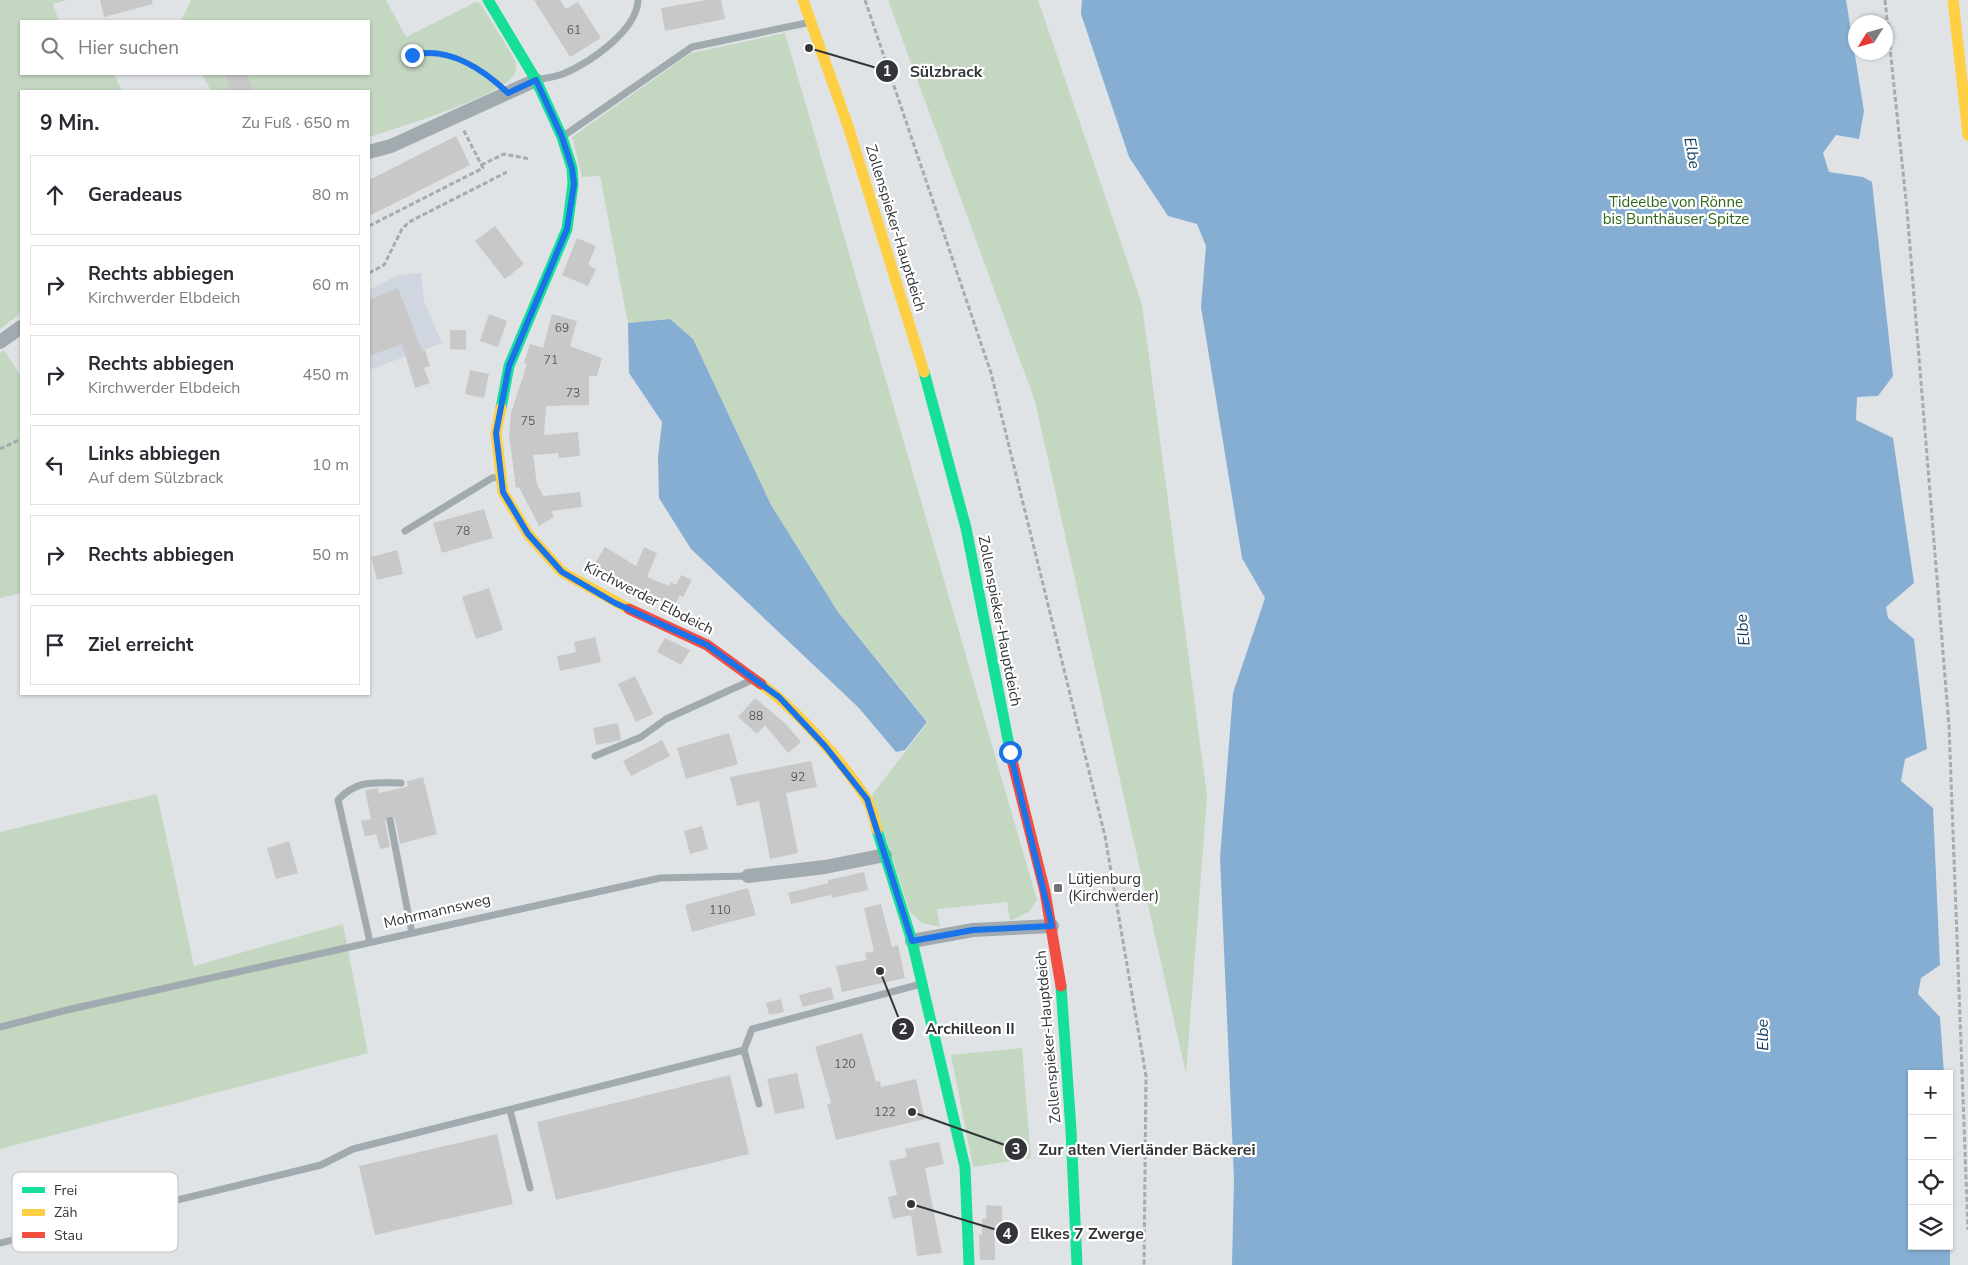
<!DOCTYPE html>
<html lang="de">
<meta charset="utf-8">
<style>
:root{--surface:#fff;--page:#f2f2f3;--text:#2b2b33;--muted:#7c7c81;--line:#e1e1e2}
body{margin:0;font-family:"Nunito Sans",sans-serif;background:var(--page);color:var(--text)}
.controls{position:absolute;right:15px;bottom:15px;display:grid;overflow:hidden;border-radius:0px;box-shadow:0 1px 4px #0004}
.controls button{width:45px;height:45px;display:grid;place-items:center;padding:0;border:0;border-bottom:1px solid var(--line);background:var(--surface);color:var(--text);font:25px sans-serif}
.compass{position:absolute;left:1848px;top:15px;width:45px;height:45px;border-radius:50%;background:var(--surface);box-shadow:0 1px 4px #0004;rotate:233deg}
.stop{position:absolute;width:15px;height:15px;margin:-11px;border:4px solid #1a73e8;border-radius:50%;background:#fff}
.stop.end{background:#1a73e8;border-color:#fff;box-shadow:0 1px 5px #0008}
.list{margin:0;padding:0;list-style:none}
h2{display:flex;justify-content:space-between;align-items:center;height:65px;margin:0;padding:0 20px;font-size:21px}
h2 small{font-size:16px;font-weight:400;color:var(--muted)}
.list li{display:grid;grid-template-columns:32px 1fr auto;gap:15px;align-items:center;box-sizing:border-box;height:80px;margin:0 10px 10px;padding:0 10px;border:1px solid var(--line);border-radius:0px}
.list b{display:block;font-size:19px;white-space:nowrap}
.list p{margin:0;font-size:16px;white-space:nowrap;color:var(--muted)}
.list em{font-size:16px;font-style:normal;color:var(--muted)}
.icon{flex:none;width:28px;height:28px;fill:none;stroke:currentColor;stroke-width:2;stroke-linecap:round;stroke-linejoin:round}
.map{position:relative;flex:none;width:1968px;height:1265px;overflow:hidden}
.search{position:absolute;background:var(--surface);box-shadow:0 1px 4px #0004;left:20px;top:20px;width:350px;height:55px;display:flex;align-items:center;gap:12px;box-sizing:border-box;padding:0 18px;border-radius:0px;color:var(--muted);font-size:19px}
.panel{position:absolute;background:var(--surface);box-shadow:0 1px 4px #0004;left:20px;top:90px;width:350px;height:605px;border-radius:0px}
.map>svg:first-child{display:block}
.built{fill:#d0d6e0}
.green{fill:#c3d7c1}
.water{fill:#86aed3}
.building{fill:#c8c8c8}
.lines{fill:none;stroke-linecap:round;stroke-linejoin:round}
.path{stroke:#a4acaf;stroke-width:3;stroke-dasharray:5 2.5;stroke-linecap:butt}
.lane{stroke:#a1abaf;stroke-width:7}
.street{stroke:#a1abaf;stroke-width:14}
.fast{stroke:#16e098;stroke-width:11}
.slow{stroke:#ffcf43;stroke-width:11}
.jam{stroke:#f24e42;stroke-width:11}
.route{stroke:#1a73e8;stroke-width:6}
.poi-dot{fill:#707275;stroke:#fff;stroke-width:2}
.labels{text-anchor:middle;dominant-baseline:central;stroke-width:4.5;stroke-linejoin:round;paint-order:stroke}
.number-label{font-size:12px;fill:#585a5c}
.park-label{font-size:15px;fill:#2c6513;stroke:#fff}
.street-label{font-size:15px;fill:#333538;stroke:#fff}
.poi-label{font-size:15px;fill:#333538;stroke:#fff;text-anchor:start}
.water-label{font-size:16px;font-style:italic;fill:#174063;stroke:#fff}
.key{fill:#fff;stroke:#c2c2c3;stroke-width:1}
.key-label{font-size:14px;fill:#333538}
.leader{fill:none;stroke:#333538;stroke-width:2}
.callout-dot{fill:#333538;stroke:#fff;stroke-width:2}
.mark-label{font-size:15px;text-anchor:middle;font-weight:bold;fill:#fff}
.callout-label{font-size:16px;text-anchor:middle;font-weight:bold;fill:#333538;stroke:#fff;stroke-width:4.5;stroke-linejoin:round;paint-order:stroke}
</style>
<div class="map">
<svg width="1968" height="1265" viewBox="0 0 1968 1265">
<rect width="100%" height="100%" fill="#e0e3e6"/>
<path class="built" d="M421,273L424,301L442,343L369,370V290L398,275Z"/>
<g class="green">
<path d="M0,0H67L53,4L59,21H21V74H114L122,91H21V313L0,329Z"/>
<path d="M191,0H386L406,37L476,2L480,3L515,60C516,65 517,70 514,75C503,95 395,129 369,137V91H211L202,74H369V21H181Z"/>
<path d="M888,0H1038L1142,304L1207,796L1186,1074L1035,401Z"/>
<path d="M785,33L1037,900L1029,912L1010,921L1007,902L937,909L940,927L922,923L910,912L872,795L928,722L838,612L771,505L693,339L669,319L628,323L600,176L582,177L572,137L691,53Z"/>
<path d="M4,350L21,376V593L0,598V353Z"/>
<path d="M157,794L194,966L343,924L368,1053L0,1149V832Z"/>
<path d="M1022,1048L1031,1158L973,1167L951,1055Z"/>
</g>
<g class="water">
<path d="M1082,0H1846L1864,111L1859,139L1836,135L1823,153L1829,172L1863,177L1872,182L1893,376L1878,396L1857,397L1856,420L1893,438L1914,583L1886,607L1888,618L1914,639L1927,749L1905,759L1901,781L1933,808L1940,965L1921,978L1918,994L1940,1017L1944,1074H1912V1246H1948L1950,1247V1265H1232L1234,1179L1220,858L1233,693L1265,598L1242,558L1201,307L1206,246L1197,224L1168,216L1129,157L1081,14Z"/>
<path d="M670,319L693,339L771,505L838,612L927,722L905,750L896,752L859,708L691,549L659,498L658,457L662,422L629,373L628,323Z"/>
</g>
<g class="building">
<path d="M100,0H152L153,4L104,17Z"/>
<path d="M534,0H560L566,9L578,2L601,38L570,57Z"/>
<path d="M706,0H721L725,19L665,31L661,8Z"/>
<path d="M225,74H247L253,91H231Z"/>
<path d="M456,136L470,165L369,216V180Z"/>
<path d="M495,226L524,264L505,279L475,241Z"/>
<path d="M577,238L596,246L588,265L596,269L588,286L562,275Z"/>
<path d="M398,288L422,351L425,350L430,366L424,368L430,383L415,388L402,344L369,356V300Z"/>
<path d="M489,314L507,321L498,347L480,341Z"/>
<path d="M552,314L577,321L570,346L602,358L597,376H589V405L546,406L544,435L578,432L580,456L559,458L558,453L533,455L537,484L543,496L580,492L582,507L551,511L554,517L539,526L519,487L516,488L509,435L511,413L527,364L524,363L530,344L543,348Z"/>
<path d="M450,330H466V350L450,349Z"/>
<path d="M470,370L489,374L484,398L465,394Z"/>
<path d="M484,509L493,538L442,553L433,523Z"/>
<path d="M605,547L636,566L644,547L657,553L647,577L669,586L671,582L676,585L681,575L692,580L683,597L680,595L673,608L657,600L655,606L625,594L628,586L594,565Z"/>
<path d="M397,550L403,574L377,580L371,557Z"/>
<path d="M489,588L503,630L476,639L462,597Z"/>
<path d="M595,637L601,662L560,671L557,656L576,652L574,642Z"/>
<path d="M665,638L690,650L681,665L657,652Z"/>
<path d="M635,676L653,714L636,722L618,684Z"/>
<path d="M755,698L787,725L801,742L788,753L765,725L757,734L738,717Z"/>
<path d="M618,723L621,740L596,745L593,728Z"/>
<path d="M729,733L738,764L686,779L677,748Z"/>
<path d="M662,740L670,756L631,776L623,761Z"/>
<path d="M811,761L817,787L786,793L798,853L770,859L759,801L737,806L730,777Z"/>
<path d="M423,777L437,834L400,844L395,819L389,815L385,821L390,847L380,849L376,834L365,837L361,821L371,819L365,790L378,788L379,793L401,788L408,786L407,781Z"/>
<path d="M702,826L708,849L690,854L684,831Z"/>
<path d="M289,841L298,873L276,879L267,848Z"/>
<path d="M864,872L868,890L832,898L831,895L791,904L788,893L828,883V880Z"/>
<path d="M748,888L756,915L692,932L685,905Z"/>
<path d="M881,904L892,947L898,945L905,978L842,992L836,966L867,960L865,953L874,951L864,908Z"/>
<path d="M831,987L834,999L803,1007L799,995Z"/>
<path d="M781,999L784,1012L769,1015L766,1003Z"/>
<path d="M862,1033L876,1082L880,1081L881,1087L916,1079L925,1119L836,1140L827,1104L831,1103L815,1047Z"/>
<path d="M797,1073L805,1108L775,1114L767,1079Z"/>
<path d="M730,1075L749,1154L556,1200L537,1122Z"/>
<path d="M497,1134L513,1204L375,1235L359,1166Z"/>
<path d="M939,1142L944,1164L925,1168L942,1253L917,1256L911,1215L893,1219L888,1197L897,1195L889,1161L907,1157L905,1149Z"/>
<path d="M986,1205L1002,1206V1230H995V1260H980L979,1235H982V1219H986Z"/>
</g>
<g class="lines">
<g class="path">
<path d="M865,0L991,373L1105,836L1146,1076L1144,1265"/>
<path d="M1885,0L1907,210L1949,726L1968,1230"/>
<path d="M412,55C444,47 471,65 496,83"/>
<path d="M481,165L504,154L530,159"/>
<path d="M369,226L483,168L463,129"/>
<path d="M369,273L384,265L402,229L409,222L507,172"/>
<path d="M0,449L21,439"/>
</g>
<g class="lane">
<path d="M536,80C545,78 555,77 563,74C589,63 637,31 638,0"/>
<path d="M562,137L692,47L811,22"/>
<path d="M405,531L492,478L500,477"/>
<path d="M595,756L641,737L666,719L752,680"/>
<path d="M390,820L412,933"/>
<path d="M370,942L338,800C357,779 375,783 401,783"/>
<path d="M0,1027L71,1009L660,878L748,876"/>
<path d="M759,1104L744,1050L752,1029L921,984"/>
<path d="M510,1110L530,1188"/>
<path d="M0,1243L321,1165L353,1149L744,1050"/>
</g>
<g class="street">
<path d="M369,152L391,146L536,80"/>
<path d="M0,342L21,327"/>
<path d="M748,876L825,867L885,855"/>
<path d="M912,941L973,930L1052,926"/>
</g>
<g class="fast">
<path d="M488,0L536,80L562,137L572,168L573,184L567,229L509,366L501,408"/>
<path d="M924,372L966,528L1012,760"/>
<path d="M877,830L912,941L965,1167L969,1265"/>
<path d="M1061,986L1071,1130L1077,1265"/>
</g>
<g class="slow">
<path d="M803,0L848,126L924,372"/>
<path d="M1953,0L1968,135"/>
<path d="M501,408L496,433L503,492L528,534L562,572L629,609"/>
<path d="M761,684C797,710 841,760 866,798C872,806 874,820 877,830"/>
</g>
<g class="jam">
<path d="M629,609L707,645L761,684"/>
<path d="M1012,760L1045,892L1061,986"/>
</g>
</g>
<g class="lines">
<path class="route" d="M412,55C448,46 483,69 508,93L536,80L562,137L572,168L574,184L567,229L509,366L496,433L503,492L528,534L562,572L615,603L707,645L779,697L825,746L867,799L912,941L973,930L1052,926L1010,752"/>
</g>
<rect class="poi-dot" x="1053" y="883" width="10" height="10" rx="2.5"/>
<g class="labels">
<g class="number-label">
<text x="574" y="30">61</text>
<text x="562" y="328">69</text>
<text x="551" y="360">71</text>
<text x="573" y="393">73</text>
<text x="528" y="421">75</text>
<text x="463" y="531">78</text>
<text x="756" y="716">88</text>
<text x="798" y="777">92</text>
<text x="720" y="910">110</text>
<text x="845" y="1064">120</text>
<text x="885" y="1112">122</text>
</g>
<g class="park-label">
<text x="1676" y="202">Tideelbe von Rönne<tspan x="1676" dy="17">bis Bunthäuser Spitze</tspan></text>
</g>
<g class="street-label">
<text transform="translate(896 228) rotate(73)">Zollenspieker-Hauptdeich</text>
<text transform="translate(649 598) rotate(27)">Kirchwerder Elbdeich</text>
<text transform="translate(1000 621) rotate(79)">Zollenspieker-Hauptdeich</text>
<text transform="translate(437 911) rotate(-13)">Mohrmannsweg</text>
<text transform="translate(1048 1037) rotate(-95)">Zollenspieker-Hauptdeich</text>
</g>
<g class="poi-label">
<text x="1068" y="879">Lütjenburg<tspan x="1068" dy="17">(Kirchwerder)</tspan></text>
</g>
<g class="water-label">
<text transform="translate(1692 153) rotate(80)">Elbe</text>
<text transform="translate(1743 630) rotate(-96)">Elbe</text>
<text transform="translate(1763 1035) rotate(-91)">Elbe</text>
</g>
</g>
<rect x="12" y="1172" width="166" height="80" rx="8" class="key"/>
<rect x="22" y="1187" width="23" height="6" fill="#16e098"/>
<rect x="22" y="1209" width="23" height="7" fill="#ffcf43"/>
<rect x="22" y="1232" width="23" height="6" fill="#f24e42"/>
<g class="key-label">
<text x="54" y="1195">Frei</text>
<text x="54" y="1217">Zäh</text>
<text x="54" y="1240">Stau</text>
</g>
<path class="leader" d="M809 48L887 71M880 971L903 1029M912 1112L1016 1149M911 1204L1007 1233"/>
<g class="callout-dot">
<circle cx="809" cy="48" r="5"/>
<circle cx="880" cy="971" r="5"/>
<circle cx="912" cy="1112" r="5"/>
<circle cx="911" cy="1204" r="5"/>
<circle cx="887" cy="71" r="12"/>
<circle cx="903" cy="1029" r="12"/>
<circle cx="1016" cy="1149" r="12"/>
<circle cx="1007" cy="1233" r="12"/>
</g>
<g class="mark-label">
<text x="887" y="76">1</text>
<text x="903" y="1034">2</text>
<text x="1016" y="1154">3</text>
<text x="1007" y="1239">4</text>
</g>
<g class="callout-label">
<text x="946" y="77">Sülzbrack</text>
<text x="970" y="1034">Archilleon II</text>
<text x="1147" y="1155">Zur alten Vierländer Bäckerei</text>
<text x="1087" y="1239">Elkes 7 Zwerge</text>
</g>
</svg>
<div class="controls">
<button>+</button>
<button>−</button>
<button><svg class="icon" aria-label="locate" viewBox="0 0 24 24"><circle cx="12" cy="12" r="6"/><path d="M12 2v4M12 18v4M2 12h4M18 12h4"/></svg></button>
<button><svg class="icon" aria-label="layers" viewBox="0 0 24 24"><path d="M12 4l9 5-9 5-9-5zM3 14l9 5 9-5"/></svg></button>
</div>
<svg class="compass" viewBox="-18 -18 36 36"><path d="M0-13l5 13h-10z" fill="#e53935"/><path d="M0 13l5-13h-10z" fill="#7c7c81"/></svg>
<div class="stop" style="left:1010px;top:752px"></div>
<div class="stop end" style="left:412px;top:55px"></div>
<div class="search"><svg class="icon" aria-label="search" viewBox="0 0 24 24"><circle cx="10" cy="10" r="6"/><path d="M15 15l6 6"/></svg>Hier suchen</div>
<section class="panel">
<h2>9 Min.<small>Zu Fuß · 650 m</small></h2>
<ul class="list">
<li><svg class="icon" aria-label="ahead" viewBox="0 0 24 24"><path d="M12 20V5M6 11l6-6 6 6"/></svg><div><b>Geradeaus</b></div><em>80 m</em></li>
<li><svg class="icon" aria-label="right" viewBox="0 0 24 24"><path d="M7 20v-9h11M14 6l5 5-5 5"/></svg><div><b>Rechts abbiegen</b><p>Kirchwerder Elbdeich</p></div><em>60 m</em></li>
<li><svg class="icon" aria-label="right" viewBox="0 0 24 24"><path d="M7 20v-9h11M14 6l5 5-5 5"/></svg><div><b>Rechts abbiegen</b><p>Kirchwerder Elbdeich</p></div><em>450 m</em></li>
<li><svg class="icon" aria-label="left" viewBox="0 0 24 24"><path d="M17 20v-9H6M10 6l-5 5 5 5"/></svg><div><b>Links abbiegen</b><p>Auf dem Sülzbrack</p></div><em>10 m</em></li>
<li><svg class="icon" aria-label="right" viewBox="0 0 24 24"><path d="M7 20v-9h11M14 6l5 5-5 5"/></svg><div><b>Rechts abbiegen</b></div><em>50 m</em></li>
<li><svg class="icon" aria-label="arrive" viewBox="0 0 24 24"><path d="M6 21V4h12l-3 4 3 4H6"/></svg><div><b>Ziel erreicht</b></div></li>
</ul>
</section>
</div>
